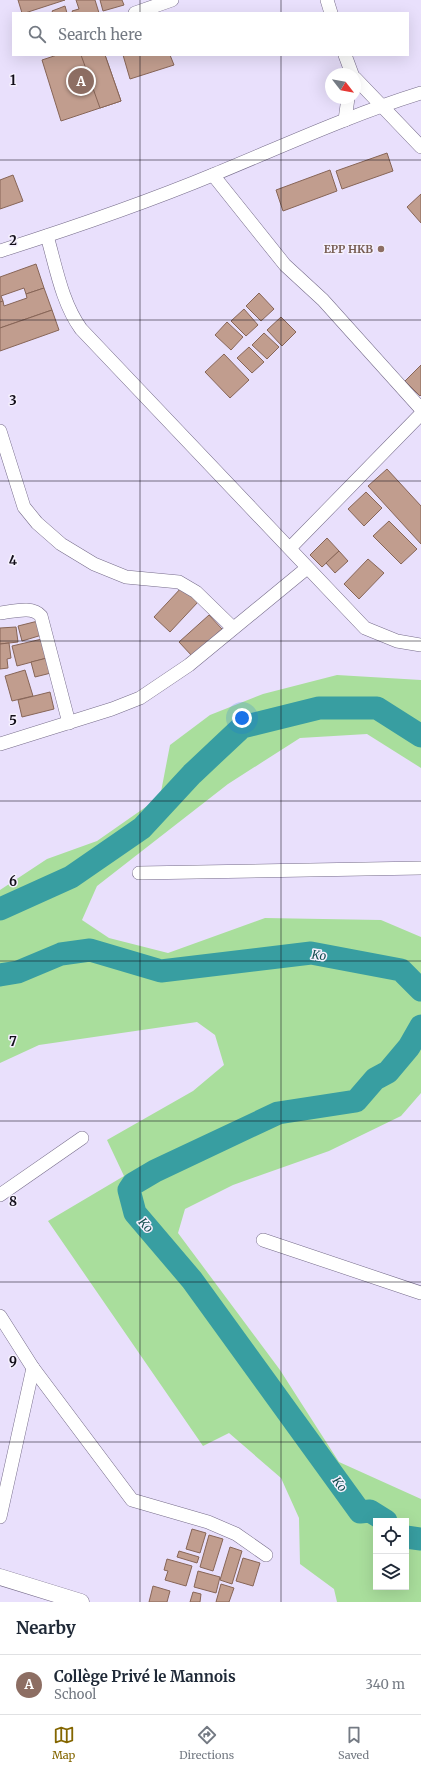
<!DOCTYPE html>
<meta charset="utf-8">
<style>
:root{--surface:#fff;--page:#f2f2f3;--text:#1f2937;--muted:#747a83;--line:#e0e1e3;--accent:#846600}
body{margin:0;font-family:Merriweather,serif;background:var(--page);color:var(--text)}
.controls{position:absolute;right:12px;bottom:12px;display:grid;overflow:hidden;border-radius:0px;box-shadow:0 4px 16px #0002}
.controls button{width:36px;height:36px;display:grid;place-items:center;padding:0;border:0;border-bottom:1px solid var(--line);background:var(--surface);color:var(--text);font:20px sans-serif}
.compass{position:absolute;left:325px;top:68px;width:36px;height:36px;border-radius:50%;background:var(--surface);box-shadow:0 4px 16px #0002;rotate:121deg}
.you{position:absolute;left:242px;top:718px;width:14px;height:14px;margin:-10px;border:3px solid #fff;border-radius:50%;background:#1a73e8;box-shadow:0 0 0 6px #1a73e833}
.badge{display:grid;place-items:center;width:26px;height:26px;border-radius:50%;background:var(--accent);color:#fff;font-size:13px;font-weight:700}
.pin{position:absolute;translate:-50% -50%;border:2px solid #fff;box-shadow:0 1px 4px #0006}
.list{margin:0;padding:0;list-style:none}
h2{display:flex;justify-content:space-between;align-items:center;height:52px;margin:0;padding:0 16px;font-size:17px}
h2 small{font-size:13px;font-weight:400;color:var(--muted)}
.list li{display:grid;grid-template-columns:26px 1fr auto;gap:12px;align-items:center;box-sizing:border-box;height:60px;padding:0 16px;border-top:1px solid var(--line)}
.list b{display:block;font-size:15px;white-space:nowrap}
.list p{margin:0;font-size:13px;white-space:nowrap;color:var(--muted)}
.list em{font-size:13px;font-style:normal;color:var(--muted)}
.icon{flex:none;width:22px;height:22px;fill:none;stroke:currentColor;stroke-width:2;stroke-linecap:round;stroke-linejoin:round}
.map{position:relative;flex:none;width:421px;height:1602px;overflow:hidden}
.search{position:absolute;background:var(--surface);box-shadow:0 4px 16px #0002;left:12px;right:12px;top:12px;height:44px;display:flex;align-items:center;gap:10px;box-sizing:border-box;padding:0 14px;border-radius:0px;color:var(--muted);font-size:15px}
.sheet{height:112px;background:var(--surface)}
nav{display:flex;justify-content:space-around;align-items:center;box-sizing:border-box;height:56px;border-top:1px solid var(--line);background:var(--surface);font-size:11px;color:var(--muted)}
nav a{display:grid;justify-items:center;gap:2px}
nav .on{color:var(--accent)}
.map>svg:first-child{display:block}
.green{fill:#a9de9c;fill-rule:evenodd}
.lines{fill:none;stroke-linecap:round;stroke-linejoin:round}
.river{stroke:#389ea1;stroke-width:23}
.building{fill:#c19d8e;stroke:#876557}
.minor-casing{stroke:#766c8a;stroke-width:14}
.major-casing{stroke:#766c8a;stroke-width:17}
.minor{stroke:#fff;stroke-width:13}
.major{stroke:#fff;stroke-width:16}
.grid{fill:none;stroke:#120e19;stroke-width:1;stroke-opacity:0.55}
.education-dot{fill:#8d6e63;stroke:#f5f0fe;stroke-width:1.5}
.labels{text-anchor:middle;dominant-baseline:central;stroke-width:3;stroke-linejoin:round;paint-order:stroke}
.education-label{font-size:11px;font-weight:bold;fill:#785e54;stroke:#f5f0fe;text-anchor:end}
.water-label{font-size:12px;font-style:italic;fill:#144e50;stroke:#f5f0fe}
.grid-label{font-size:13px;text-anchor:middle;font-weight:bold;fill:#120e19;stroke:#f5f0fe;stroke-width:3;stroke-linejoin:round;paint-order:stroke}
</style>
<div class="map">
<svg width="421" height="1602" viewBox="0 0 421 1602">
<rect width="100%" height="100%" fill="#e9e0fc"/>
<path class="green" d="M337,675L421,680V768L367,734L300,738L228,784L97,886L82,920L109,938L168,953L265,918L381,920L421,937V1093L401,1116L329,1151L233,1185L185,1209L178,1233L280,1370L339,1462L421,1499V1602H337L334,1589L300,1564L299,1518L281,1478L229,1433L203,1446L48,1221L124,1176L107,1140L193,1091L224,1065L215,1035L197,1022L39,1045L0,1063V890L47,859L97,841L160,797L170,745L210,715L263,694ZM376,1521H406V1587H376Z"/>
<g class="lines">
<g class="river">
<path d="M0,909L71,877L142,828L192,774L242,727L319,708H377L421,736"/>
<path d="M0,975L18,972L61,954L90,950L161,971L311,953L401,970L421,990"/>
<path d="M386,1521L370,1511L360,1512L192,1280L135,1213L129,1190L133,1184L155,1171L278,1113L356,1101L375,1079L388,1072L409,1047L421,1026"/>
<path d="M406,1537L421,1539"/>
</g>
</g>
<g class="building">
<path d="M18,0H65L25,13H22Z"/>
<path d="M76,0H95L99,13H73L72,11L79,9Z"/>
<path d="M100,0H122L124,5L103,11Z"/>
<path d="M65,6L67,13H53L52,11Z"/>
<path d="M57,55H105L121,101L61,121L42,60Z"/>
<path d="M81,55H105L121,101L100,108Z"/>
<path d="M123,55H170L174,65L130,79Z"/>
<path d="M387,153L393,171L342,189L336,171Z"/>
<path d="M330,170L337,191L283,211L276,190Z"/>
<path d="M13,175L23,201L0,209V180Z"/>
<path d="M421,194V223L407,207Z"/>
<path d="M36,264L44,288L26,294L24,288L1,296L3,301L0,302V277Z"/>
<path d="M44,288L52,310L0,328V302L3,301L4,306L27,298L26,294Z"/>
<path d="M259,293L274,309L261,321L246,306Z"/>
<path d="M244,309L258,325L246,336L231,321Z"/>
<path d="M52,310L59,330L0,351V328Z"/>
<path d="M281,317L296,332L282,346L267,330Z"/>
<path d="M227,322L243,337L231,350L215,335Z"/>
<path d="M264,333L279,347L267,359L252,345Z"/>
<path d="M249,347L264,362L252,373L237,358Z"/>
<path d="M224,354L249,380L230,398L205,372Z"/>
<path d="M421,365V395L420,396L405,381Z"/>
<path d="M387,469L421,506V544L368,486Z"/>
<path d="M366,492L382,508L364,526L348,509Z"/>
<path d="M389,521L417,549L401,564L373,536Z"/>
<path d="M327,538L339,551L322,567L310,555Z"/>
<path d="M339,551L348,561L335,573L326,563Z"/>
<path d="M368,559L384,573L359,599L344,584Z"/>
<path d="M182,587L198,602L170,632L154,617Z"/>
<path d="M209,615L222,629L192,656L179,642Z"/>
<path d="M38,621L42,635L22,641L18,626Z"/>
<path d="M16,627L18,642L0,644V628Z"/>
<path d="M42,639L47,658L17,666L12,646Z"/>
<path d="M9,643L11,658L7,659L8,668L0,669V644Z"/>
<path d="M47,658L51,673L35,677L31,662Z"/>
<path d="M25,670L33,696L12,701L5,676Z"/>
<path d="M50,692L54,709L22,717L18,700Z"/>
<path d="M192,1529L206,1533L200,1553L186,1549Z"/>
<path d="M209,1535L223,1539L213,1571L200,1567Z"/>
<path d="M230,1547L242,1551L232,1584L220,1580Z"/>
<path d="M179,1551L199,1557L197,1563L177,1557Z"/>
<path d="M243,1558L260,1563L253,1586L236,1581Z"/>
<path d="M167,1559L192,1566L186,1586L165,1580L168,1571L164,1570Z"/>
<path d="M198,1571L220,1577L216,1593L194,1587Z"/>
<path d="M221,1584L234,1588L229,1602H216Z"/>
<path d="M153,1586L170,1591L167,1602H149Z"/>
<path d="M193,1592L201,1594L200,1602H190Z"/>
</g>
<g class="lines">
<g class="minor-casing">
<g id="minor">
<path d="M327,0L331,13"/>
<path d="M135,13L172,0"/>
<path d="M345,55L352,74"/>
<path d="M355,78L421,147"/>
<path d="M345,120L348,98"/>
<path d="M213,175L285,265L323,300L421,409"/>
<path d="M47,236C56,267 62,303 81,329L365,628L397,641L421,645"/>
<path d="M0,251C72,228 145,203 215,174C283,146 350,115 421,93"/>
<path d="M0,431L24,507L37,523L61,544L94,564L126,577L179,582L196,592L233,628"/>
<path d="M290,548L421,414"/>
<path d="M0,613C12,612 32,605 41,616L69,723"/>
<path d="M0,744L112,709L140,698L189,665L307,568"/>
<path d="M139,873L421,868"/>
<path d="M0,1195L82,1138"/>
<path d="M263,1240L421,1293"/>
<path d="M0,1316L33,1368L132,1500L208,1522L236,1534L266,1555"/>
<path d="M0,1517L33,1368"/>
</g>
</g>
<g class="major-casing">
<path id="major" d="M0,1577L81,1602"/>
</g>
<use href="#minor" class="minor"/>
<use href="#major" class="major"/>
</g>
<path class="grid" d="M140,0V13M281,0V13M140,55V1602M281,55V1602M0,160H421M0,320H421M0,481H421M0,641H421M0,801H421M0,961H421M0,1121H421M0,1282H421M0,1442H421"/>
<circle class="education-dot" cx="381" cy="249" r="4"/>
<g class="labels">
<g class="education-label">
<text x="373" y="249">EPP HKB</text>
</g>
<g class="water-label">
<text transform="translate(319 955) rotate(7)">Ko</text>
<text transform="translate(146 1225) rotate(49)">Ko</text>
<text transform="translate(340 1484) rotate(54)">Ko</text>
</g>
</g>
<g class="grid-label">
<text x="13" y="85">1</text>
<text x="13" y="245">2</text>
<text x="13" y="405">3</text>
<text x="13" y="565">4</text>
<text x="13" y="725">5</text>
<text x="13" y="886">6</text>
<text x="13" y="1046">7</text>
<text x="13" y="1206">8</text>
<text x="13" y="1366">9</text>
</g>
</svg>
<div class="controls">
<button><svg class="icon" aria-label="locate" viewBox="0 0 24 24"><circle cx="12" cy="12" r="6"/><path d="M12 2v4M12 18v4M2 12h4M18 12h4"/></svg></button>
<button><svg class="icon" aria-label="layers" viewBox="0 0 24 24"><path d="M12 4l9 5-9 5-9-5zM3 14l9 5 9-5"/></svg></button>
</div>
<svg class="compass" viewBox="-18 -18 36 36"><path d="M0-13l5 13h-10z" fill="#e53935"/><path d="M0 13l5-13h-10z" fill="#747a83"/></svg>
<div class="you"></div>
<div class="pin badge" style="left:81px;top:81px;background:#8d6e63">A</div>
<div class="search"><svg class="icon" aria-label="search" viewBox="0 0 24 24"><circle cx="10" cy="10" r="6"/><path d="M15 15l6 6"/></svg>Search here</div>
</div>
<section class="sheet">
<h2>Nearby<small></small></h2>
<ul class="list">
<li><span class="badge" style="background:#8d6e63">A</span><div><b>Collège Privé le Mannois</b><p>School</p></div><em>340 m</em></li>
</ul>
</section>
<nav>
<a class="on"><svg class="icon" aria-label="map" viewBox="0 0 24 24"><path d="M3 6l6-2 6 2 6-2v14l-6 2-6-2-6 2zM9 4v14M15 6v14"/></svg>Map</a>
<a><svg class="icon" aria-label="directions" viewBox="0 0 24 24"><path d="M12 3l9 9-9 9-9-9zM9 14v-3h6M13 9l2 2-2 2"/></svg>Directions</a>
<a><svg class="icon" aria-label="saved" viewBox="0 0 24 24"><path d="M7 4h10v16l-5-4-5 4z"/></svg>Saved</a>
</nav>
